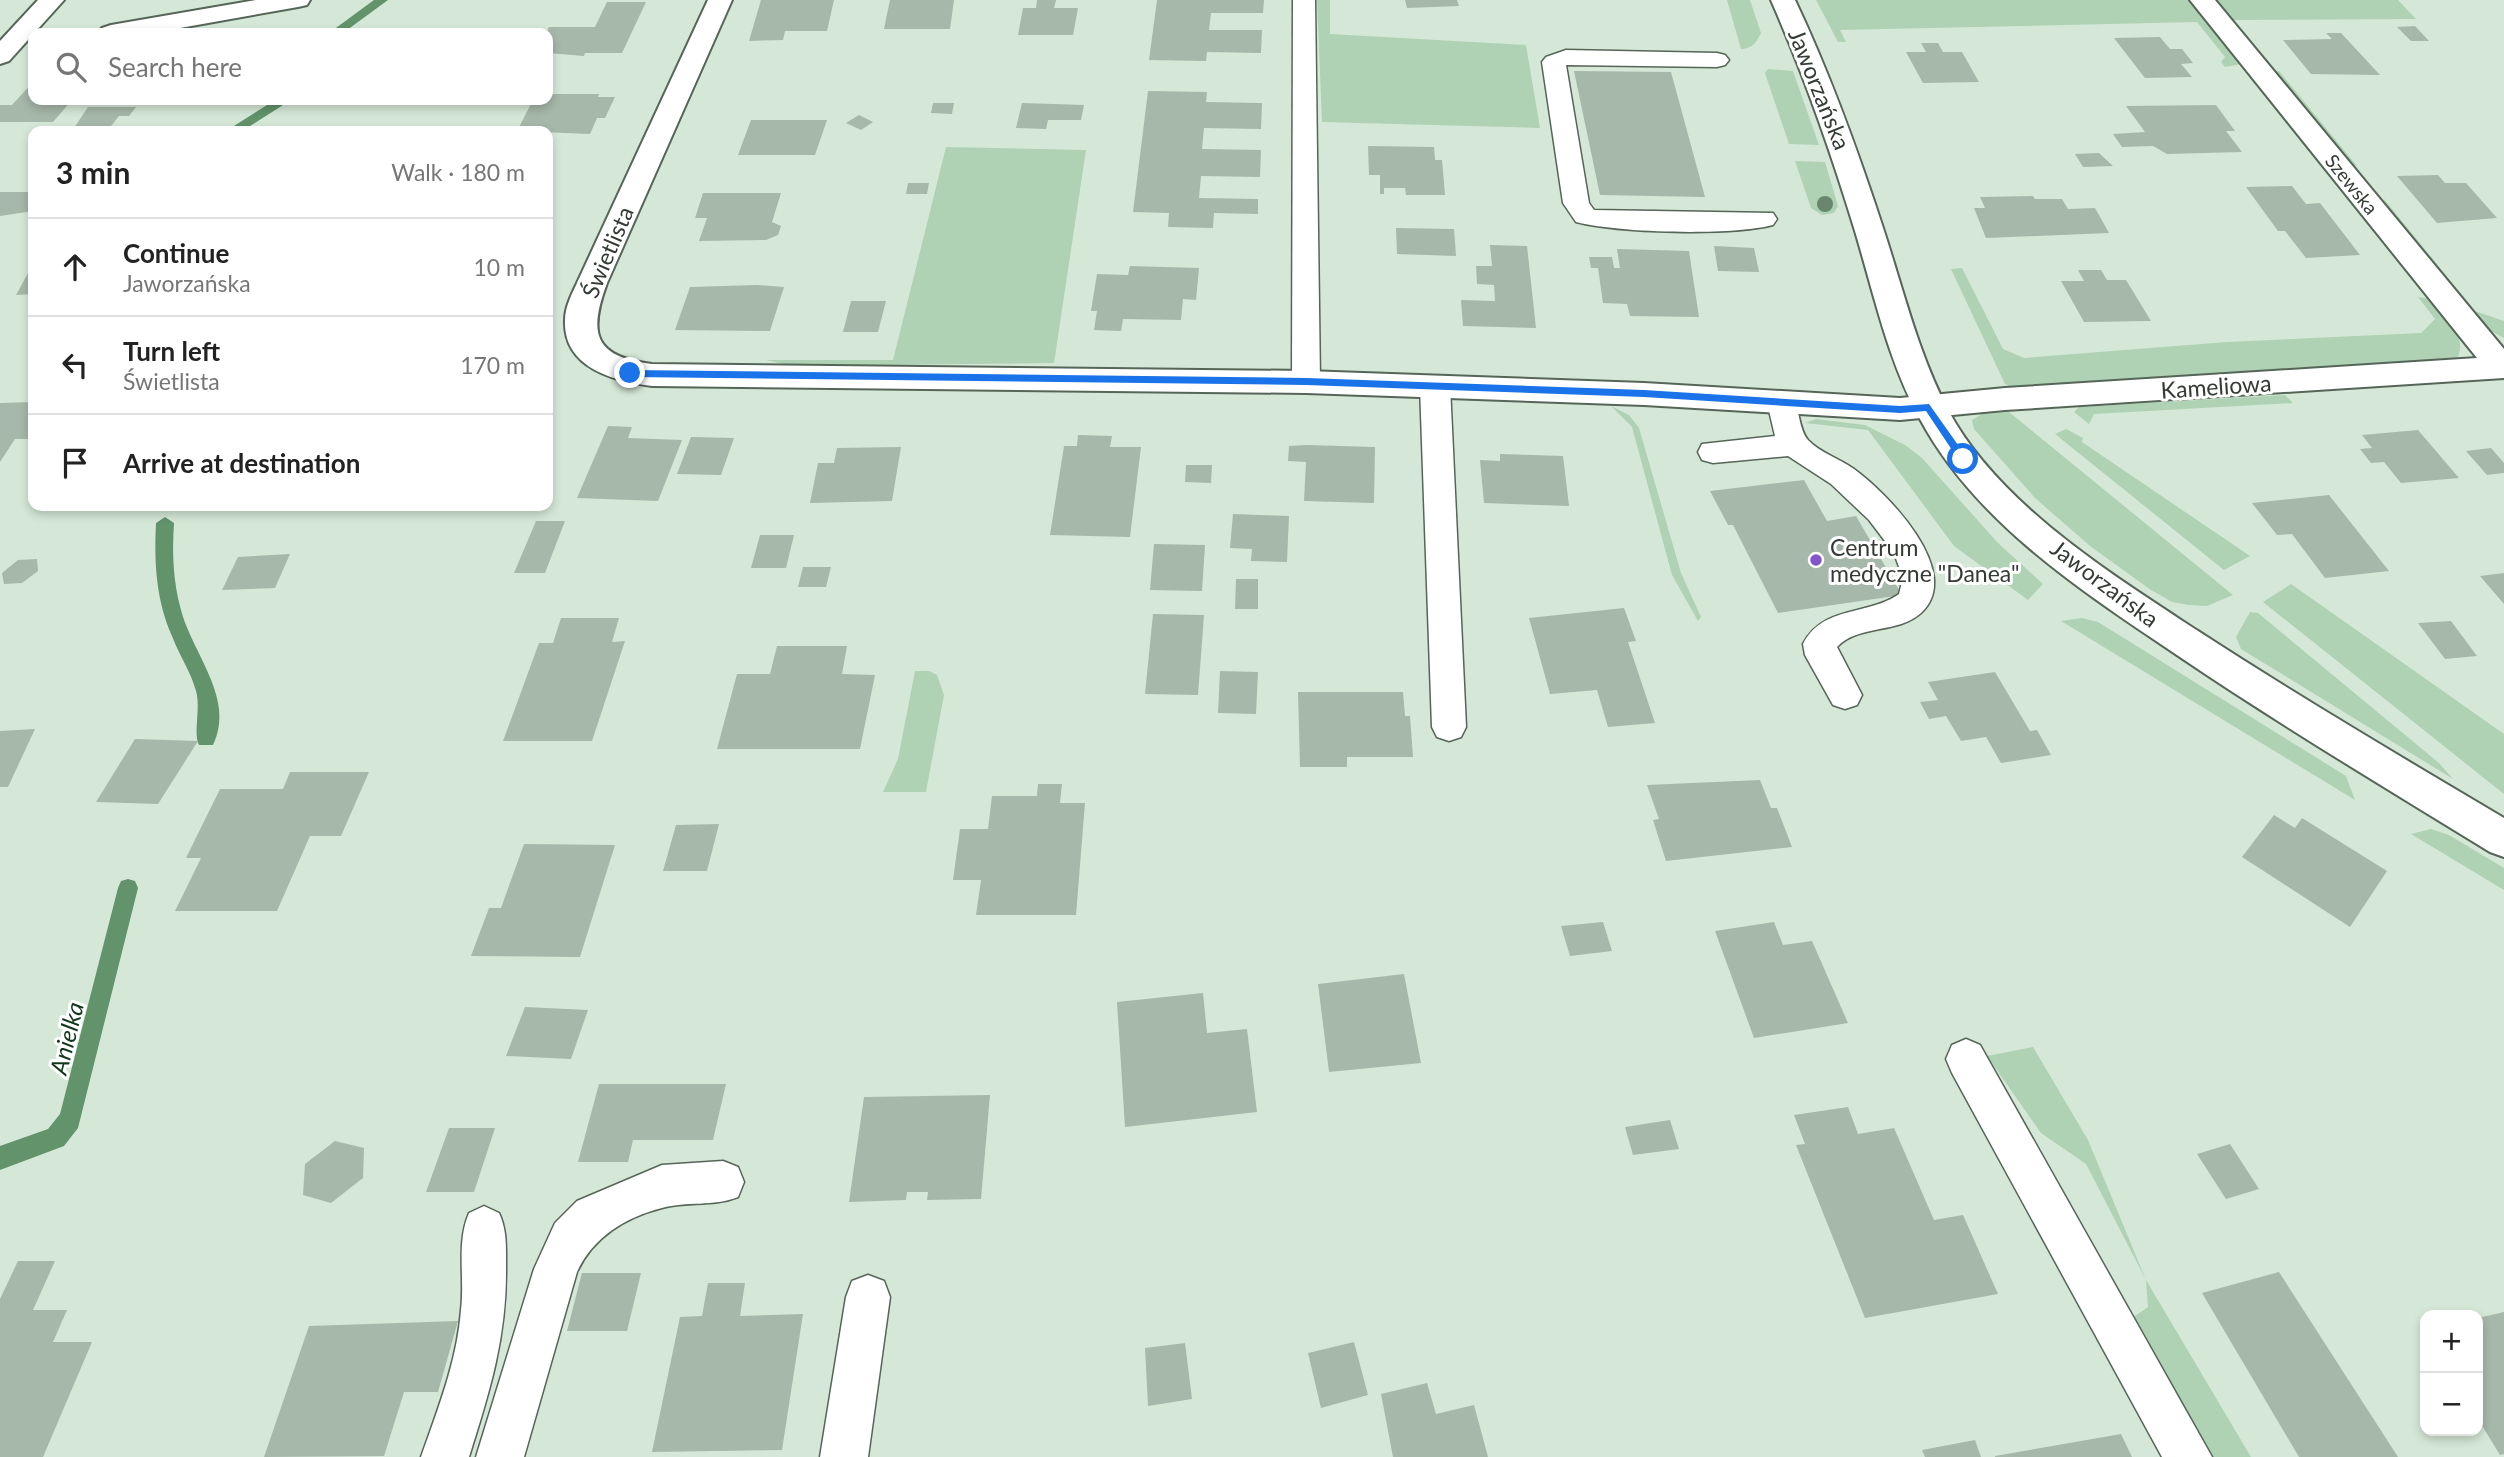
<!DOCTYPE html>
<meta charset="utf-8">
<style>
:root{--surface:#fff;--page:#f2f2f2;--text:#222;--muted:#767676;--line:#e0e0e0}
body{margin:0;font-family:Lato,sans-serif;background:var(--page);color:var(--text)}
.controls{position:absolute;right:21px;bottom:21px;display:grid;overflow:hidden;border-radius:14px;box-shadow:0 4px 10px #0003}
.controls button{width:63px;height:63px;display:grid;place-items:center;padding:0;border:0;border-bottom:2px solid var(--line);background:var(--surface);color:var(--text);font:35px sans-serif}
.stop{position:absolute;width:21px;height:21px;margin:-16px;border:5px solid #1a73e8;border-radius:50%;background:#fff}
.stop.end{background:#1a73e8;border-color:#fff;box-shadow:0 2px 7px #0008}
.list{margin:0;padding:0;list-style:none}
h2{display:flex;justify-content:space-between;align-items:center;height:91px;margin:0;padding:0 28px;font-size:30px}
h2 small{font-size:23px;font-weight:400;color:var(--muted)}
.list li{display:grid;grid-template-columns:46px 1fr auto;gap:21px;align-items:center;box-sizing:border-box;height:98px;padding:0 28px;border-top:2px solid var(--line)}
.list b{display:block;font-size:26px;white-space:nowrap}
.list p{margin:0;font-size:23px;white-space:nowrap;color:var(--muted)}
.list em{font-size:23px;font-style:normal;color:var(--muted)}
.icon{flex:none;width:38px;height:38px;fill:none;stroke:currentColor;stroke-width:2;stroke-linecap:round;stroke-linejoin:round}
.map{position:relative;flex:none;width:2504px;height:1457px;overflow:hidden}
.search{position:absolute;background:var(--surface);box-shadow:0 4px 10px #0003;left:28px;top:28px;width:525px;height:77px;display:flex;align-items:center;gap:18px;box-sizing:border-box;padding:0 24px;border-radius:14px;color:var(--muted);font-size:26px}
.panel{position:absolute;background:var(--surface);box-shadow:0 4px 10px #0003;left:28px;top:126px;width:525px;height:385px;border-radius:14px}
.map>svg:first-child{display:block}
.green{fill:#aed2b3}
.lines{fill:none;stroke-linecap:round;stroke-linejoin:round}
.stream{fill:#62936b;fill-rule:evenodd}
.building{fill:#a6b8a9}
.lane-casing{stroke:#556557;stroke-width:3}
.street-casing{stroke:#556557;stroke-width:4}
.secondary-casing{stroke:#556557;stroke-width:4}
.lane{fill:#fff;fill-rule:evenodd}
.street{fill:#fff;fill-rule:evenodd}
.secondary{fill:#fff;fill-rule:evenodd}
.tree{fill:#69866e}
.route{fill:#1a73e8}
.poi-dot{fill:#8555ce;stroke:#fff;stroke-width:2.5}
.labels{text-anchor:middle;dominant-baseline:central;stroke-width:6;stroke-linejoin:round;paint-order:stroke}
.far-street-label{font-size:19px;fill:#333b34;stroke:#fff}
.street-label{font-size:23px;fill:#333b34;stroke:#fff}
.poi-label{font-size:23px;fill:#333b34;stroke:#fff;text-anchor:start}
.water-label{font-size:24px;font-style:italic;fill:#11371b;stroke:#fff}
</style>
<div class="map">
<svg width="2504" height="1457" viewBox="0 0 2504 1457">
<rect width="100%" height="100%" fill="#d5e8d7"/>
<g class="green">
<path d="M1317,0H1330V34L1526,45L1540,128L1322,122Z"/>
<path d="M1727,0H1750L1761,33C1756,43 1753,48 1741,49Z"/>
<path d="M1816,0H2191L2242,64L2225,67L2221,62L2225,57L2197,22L1840,30L1846,42H1838Z"/>
<path d="M2212,0H2398L2416,19L2229,20Z"/>
<path d="M1768,69L1793,71L1819,145L1789,144L1765,73Z"/>
<path d="M2279,71L2357,166L2346,164L2271,72Z"/>
<path d="M946,147L1086,150L1054,363L792,366L766,360H893Z"/>
<path d="M1795,161L1825,162L1838,206L1834,213L1822,215L1811,208Z"/>
<path d="M2384,199L2475,311L2504,321V338L2482,326L2386,209Z"/>
<path d="M1962,268L2003,349L2024,358L2227,342L2421,333L2435,319L2418,297L2431,299C2445,316 2467,333 2458,357L2447,362L2017,389L2005,384L1951,269Z"/>
<path d="M2285,395L2293,403L2094,414L2089,424L2074,412L2079,407Z"/>
<path d="M1611,406L1629,415L1639,428L1681,573L1701,617L1698,621L1672,575L1632,427Z"/>
<path d="M2009,412L2233,595L2207,606L2188,605L2172,602L2151,590L2090,546L2035,498L1974,429L1972,420L1982,414Z"/>
<path d="M1816,419L1865,425L1905,445L1922,458L1998,543L2043,584L2028,600L1954,546L1868,430L1805,423Z"/>
<path d="M2066,429L2083,438L2082,442L2250,556L2224,570L2055,434Z"/>
<path d="M2291,584L2504,734V794L2263,602Z"/>
<path d="M2250,612L2258,613L2439,763L2453,779L2241,649L2236,637Z"/>
<path d="M2082,618L2098,622L2346,776L2355,800L2061,621Z"/>
<path d="M915,671H929L937,675L944,695L926,792H883L898,759Z"/>
<path d="M2431,829L2449,835L2504,868V890L2411,834Z"/>
<path d="M2033,1047L2088,1140L2146,1280L2251,1457H2206L2129,1320L2148,1307L2146,1280L2086,1164L2041,1133L1987,1056Z"/>
</g>
<g class="lines">
<g class="stream">
<path d="M374,0H388L343,33H329Z"/>
<path d="M275,100H291L242,131H226Z"/>
<path d="M165,517L174,523C172,553 173,581 181,610C192,653 236,699 213,745H199C193,733 201,708 196,691C191,672 179,655 172,636C156,600 154,562 156,523Z"/>
<path d="M128,879L135,881L138,888L78,1128L64,1146L0,1170V1146L48,1129L60,1114L118,888L121,881Z"/>
</g>
</g>
<g class="building">
<path d="M761,0H834L827,31H785L783,40L749,41Z"/>
<path d="M890,0H954L950,29H884Z"/>
<path d="M1037,0H1056L1054,8H1078L1073,35H1018L1023,8H1036Z"/>
<path d="M1157,0H1264L1263,13H1211L1209,30H1262L1261,53L1207,52L1206,61L1149,60Z"/>
<path d="M1405,0H1457L1459,6L1407,8Z"/>
<path d="M607,2H646L622,53H585L584,56L548,53L546,33L549,27H595Z"/>
<path d="M2415,26L2429,41H2411L2397,27Z"/>
<path d="M2326,33H2341L2380,75L2311,74L2283,40L2332,39Z"/>
<path d="M2160,37L2170,49H2182L2193,63L2181,64L2192,77L2145,78L2114,38Z"/>
<path d="M1921,43H1938L1943,52H1962L1979,82L1923,83L1906,52H1926Z"/>
<path d="M1574,71L1671,72L1705,197L1600,195Z"/>
<path d="M33,82V100H72L53,122H0V105H12Z"/>
<path d="M1148,91L1207,92L1206,102L1262,103L1261,129L1204,128L1202,149L1261,150L1260,177L1201,176L1199,198L1258,199V214L1214,213L1213,228L1168,227L1169,213L1133,212Z"/>
<path d="M548,94H599L598,97H615L605,118H597L590,134L517,131L533,100H548Z"/>
<path d="M933,103H954L952,114L931,113Z"/>
<path d="M1022,103L1084,105L1081,120H1048L1046,129L1016,128Z"/>
<path d="M2216,105L2235,131H2226L2242,152L2167,154L2153,146L2122,147L2113,134L2145,132L2126,106Z"/>
<path d="M88,107H136L129,116H119L107,131H72Z"/>
<path d="M859,115L873,122L861,130L846,123Z"/>
<path d="M751,120H827L815,155H738Z"/>
<path d="M1368,146L1434,147L1435,160H1442L1445,195H1406L1405,188H1384V194H1380V175H1369Z"/>
<path d="M2099,153L2113,166L2083,167L2075,154Z"/>
<path d="M2438,175L2445,183H2466L2497,218L2437,223L2397,176Z"/>
<path d="M908,183H929L927,194H906Z"/>
<path d="M2292,186L2306,204L2320,203L2360,255L2306,258L2285,231H2278L2246,187Z"/>
<path d="M0,192H33V211L0,216Z"/>
<path d="M703,193H781L772,222L781,226L778,235L766,240L699,241L707,218H695Z"/>
<path d="M2033,196L2035,199H2062L2068,209L2095,208L2109,233L1986,238L1974,208H1985L1980,197Z"/>
<path d="M1396,228L1454,229L1456,256L1397,254Z"/>
<path d="M1490,245L1527,246L1536,328L1463,326L1461,300L1495,301L1494,285L1477,284L1476,266H1492Z"/>
<path d="M1714,246L1754,248L1759,272L1718,271Z"/>
<path d="M1617,249L1689,251L1699,317L1630,316L1627,304L1603,303L1598,268H1591L1589,257H1612L1614,268H1620Z"/>
<path d="M33,264V294L16,295Z"/>
<path d="M1130,266L1199,268L1196,300L1183,299L1181,320L1123,319L1121,331L1094,330L1097,311H1091L1097,274L1128,275Z"/>
<path d="M2078,270H2101L2107,280H2126L2151,321L2084,322L2061,281H2084Z"/>
<path d="M757,285L784,287L770,331L675,330L690,287Z"/>
<path d="M851,301H886L878,332H843Z"/>
<path d="M33,402V439H15L0,462V403Z"/>
<path d="M608,426L632,427L628,438L682,440L658,501L577,498Z"/>
<path d="M2418,430L2459,478L2401,483L2384,462L2371,463L2360,449L2372,448L2362,435Z"/>
<path d="M1078,435L1112,436L1110,447H1141L1130,537L1050,535L1064,446H1077Z"/>
<path d="M691,437L734,438L721,475L677,474Z"/>
<path d="M1306,445L1375,447L1374,503L1304,501L1306,462L1288,461L1289,446Z"/>
<path d="M901,447L892,501L810,503L818,463H834L837,448Z"/>
<path d="M2491,448L2504,463V473L2487,475L2466,451Z"/>
<path d="M1500,454L1563,456L1569,506L1484,503L1480,460L1500,461Z"/>
<path d="M1186,465H1212L1211,483L1185,482Z"/>
<path d="M1804,480L1827,521L1856,516L1902,595L1778,613L1733,525H1728L1710,491Z"/>
<path d="M2329,495L2389,571L2325,578L2292,534L2277,535L2252,503Z"/>
<path d="M1233,514L1289,516L1287,562L1251,561L1252,549L1230,548Z"/>
<path d="M536,521H565L545,573H514Z"/>
<path d="M760,535H794L786,568H751Z"/>
<path d="M1154,544L1205,545L1202,591L1150,590Z"/>
<path d="M290,554L275,588L222,590L238,557Z"/>
<path d="M37,559L38,571L22,583L4,584L2,573L18,560Z"/>
<path d="M803,567H831L826,587H798Z"/>
<path d="M2504,573V604L2480,576Z"/>
<path d="M1236,579H1258V609H1235Z"/>
<path d="M1624,608L1636,641L1628,642L1655,723L1608,727L1597,690L1550,694L1529,618Z"/>
<path d="M1153,614L1204,615L1198,695L1145,694Z"/>
<path d="M561,618H619L612,642L625,641L592,741H503L539,643H553Z"/>
<path d="M2451,621L2477,656L2445,659L2418,623Z"/>
<path d="M777,646H847L842,674L875,675L860,749H717L737,674H770Z"/>
<path d="M1220,671L1258,672L1256,714L1218,713Z"/>
<path d="M1995,672L2030,731L2037,730L2051,755L2001,763L1986,737L1961,741L1946,716L1929,719L1920,702L1938,700L1928,682Z"/>
<path d="M1298,692H1403L1405,716H1410L1413,757H1347V767H1300Z"/>
<path d="M35,729L8,787H0V731Z"/>
<path d="M135,739L198,741L158,804L96,802Z"/>
<path d="M290,772H369L341,836H310L277,911H175L201,858H186L220,789H283Z"/>
<path d="M1760,780L1771,808H1777L1792,847L1666,861L1653,820L1659,819L1647,785Z"/>
<path d="M1038,784H1062L1060,803H1085L1076,915H976L981,880H953L960,829H988L992,796H1037Z"/>
<path d="M2274,815L2295,828L2302,818L2387,871L2350,927L2242,857Z"/>
<path d="M719,824L707,871H663L676,825Z"/>
<path d="M524,844L615,845L580,957L471,956L489,908H501Z"/>
<path d="M1603,922L1612,951L1570,956L1561,926Z"/>
<path d="M1774,922L1783,945L1812,941L1848,1023L1754,1038L1715,931Z"/>
<path d="M1404,974L1421,1063L1329,1072L1318,984Z"/>
<path d="M1203,993L1207,1033L1247,1029L1257,1112L1125,1127L1117,1002Z"/>
<path d="M525,1007L588,1010L571,1059L506,1056Z"/>
<path d="M599,1084H726L713,1140H633L628,1162H578Z"/>
<path d="M990,1095L981,1199L927,1200L928,1192H907L906,1200L849,1202L864,1097Z"/>
<path d="M1848,1107L1858,1134L1894,1128L1934,1220L1963,1215L1998,1294L1865,1318L1796,1145L1805,1144L1794,1115Z"/>
<path d="M1670,1120L1679,1149L1633,1155L1625,1127Z"/>
<path d="M449,1128H495L474,1192H426Z"/>
<path d="M335,1141L364,1148L363,1178L331,1203L303,1195L305,1164Z"/>
<path d="M2230,1144L2259,1189L2226,1199L2197,1154Z"/>
<path d="M18,1261H55L33,1310H67L53,1342H92L43,1457H0V1299Z"/>
<path d="M2279,1272L2398,1457H2299L2202,1293Z"/>
<path d="M582,1273H641L627,1331H567Z"/>
<path d="M708,1283H745L740,1316L803,1314L782,1450L652,1452L680,1317L702,1316Z"/>
<path d="M2504,1312V1454L2500,1455L2478,1419V1318Z"/>
<path d="M458,1321L438,1392H404L384,1456L264,1457L309,1326Z"/>
<path d="M1354,1342L1368,1395L1321,1408L1308,1353Z"/>
<path d="M1185,1343L1192,1399L1148,1406L1145,1348Z"/>
<path d="M1427,1383L1436,1414L1474,1405L1488,1457H1393L1381,1394Z"/>
<path d="M2121,1434L2132,1457H1995V1456Z"/>
<path d="M1975,1440L1981,1457H1925L1922,1450Z"/>
</g>
<g class="lines">
<g class="lane-casing">
<g id="lane">
<path d="M1293,0H1315L1320,382L1316,389L1306,392L1296,389L1292,382Z"/>
<path d="M1566,50L1717,53L1725,55L1729,60L1725,65L1717,67L1566,65L1589,203L1594,210L1773,213L1777,219L1773,225C1730,236 1619,233 1576,222L1563,203L1542,62L1546,57Z"/>
<path d="M1435,376L1445,379L1450,386L1466,727L1461,737L1449,741L1437,737L1432,727L1420,386L1425,379Z"/>
<path d="M1782,392L1792,395C1800,408 1798,428 1808,440C1820,453 1839,458 1854,469C1887,493 1965,572 1921,613C1898,634 1859,624 1837,647L1862,695L1857,705L1845,709L1833,705L1805,655L1803,644C1823,605 1868,616 1899,594L1903,578L1894,553L1869,520L1831,484L1788,456L1713,463L1702,460L1698,452L1702,444L1775,436L1767,402L1772,395Z"/>
<path d="M1966,1039L1980,1045L2212,1457H2162L1952,1073L1946,1059L1952,1045Z"/>
<path d="M723,1161L738,1167L744,1182L738,1197C713,1207 687,1201 662,1208C626,1217 593,1237 577,1272L524,1457H476L534,1269L555,1223L577,1201L662,1165Z"/>
<path d="M484,1206L499,1213C507,1230 506,1247 506,1266C507,1336 490,1391 469,1457H421C438,1409 457,1361 461,1310C465,1277 456,1243 469,1213Z"/>
<path d="M868,1275L884,1281L890,1297L868,1457H820L846,1297L852,1281Z"/>
</g>
</g>
<g class="street-casing">
<g id="street">
<path d="M38,0H64L9,61L0,64V41Z"/>
<path d="M256,0H310L307,5L298,7L152,33H98L102,28L111,25Z"/>
<path d="M708,0H732L607,283C588,334 594,357 652,364L1306,371L1644,383L1900,398L2005,388L2477,358L2190,0H2215L2504,349V378L2005,410L1900,420L1644,405L1306,393L652,386C614,381 563,368 565,320C565,307 572,294 577,283Z"/>
</g>
</g>
<g class="secondary-casing">
<path id="secondary" d="M1771,0H1795C1831,76 1859,154 1885,234C1904,293 1919,355 1948,410C1998,504 2111,574 2198,631C2298,696 2401,757 2504,818V857L2490,852C2384,787 2279,724 2177,655C2082,591 1976,523 1920,419C1888,361 1874,294 1855,231C1831,152 1804,75 1771,0Z"/>
</g>
<use href="#lane" class="lane"/>
<use href="#street" class="street"/>
<use href="#secondary" class="secondary"/>
</g>
<circle class="tree" cx="1825" cy="204" r="8"/>
<path class="route" d="M630,370L1306,378L1644,390L1900,406L1929,404L1968,459L1960,462L1926,411L1900,413L1644,397L1306,385L630,377L625,373Z"/>
<circle class="poi-dot" cx="1816" cy="560" r="7"/>
<g class="labels">
<g class="far-street-label">
<text transform="translate(2352 184) rotate(51)">Szewska</text>
</g>
<g class="street-label">
<text transform="translate(1820 89) rotate(68)">Jaworzańska</text>
<text transform="translate(607 252) rotate(-67)">Świetlista</text>
<text transform="translate(2216 386) rotate(-4)">Kameliowa</text>
<text transform="translate(2105 583) rotate(37)">Jaworzańska</text>
</g>
<g class="poi-label">
<text x="1830" y="547">Centrum<tspan x="1830" dy="26">medyczne "Danea"</tspan></text>
</g>
<g class="water-label">
<text transform="translate(66 1038) rotate(-76)">Anielka</text>
</g>
</g>
</svg>
<div class="controls">
<button>+</button>
<button>−</button>
</div>
<div class="stop" style="left:1963px;top:459px"></div>
<div class="stop end" style="left:630px;top:373px"></div>
<div class="search"><svg class="icon" aria-label="search" viewBox="0 0 24 24"><circle cx="10" cy="10" r="6"/><path d="M15 15l6 6"/></svg>Search here</div>
<section class="panel">
<h2>3 min<small>Walk · 180 m</small></h2>
<ul class="list">
<li><svg class="icon" aria-label="ahead" viewBox="0 0 24 24"><path d="M12 20V5M6 11l6-6 6 6"/></svg><div><b>Continue</b><p>Jaworzańska</p></div><em>10 m</em></li>
<li><svg class="icon" aria-label="left" viewBox="0 0 24 24"><path d="M17 20v-9H6M10 6l-5 5 5 5"/></svg><div><b>Turn left</b><p>Świetlista</p></div><em>170 m</em></li>
<li><svg class="icon" aria-label="arrive" viewBox="0 0 24 24"><path d="M6 21V4h12l-3 4 3 4H6"/></svg><div><b>Arrive at destination</b></div></li>
</ul>
</section>
</div>
